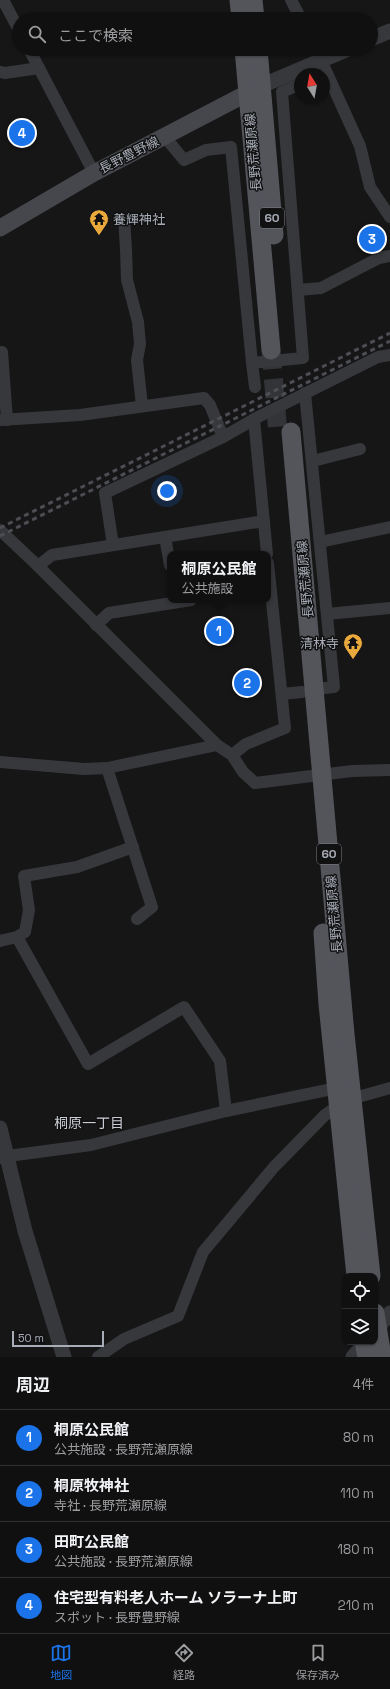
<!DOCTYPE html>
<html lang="ja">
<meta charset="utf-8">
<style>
:root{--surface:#101011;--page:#1e1e1f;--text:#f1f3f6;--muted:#9c9d9f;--line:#303031;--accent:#1a73e8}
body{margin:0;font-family:"Space Grotesk","Noto Sans JP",sans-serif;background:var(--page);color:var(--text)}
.controls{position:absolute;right:12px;bottom:12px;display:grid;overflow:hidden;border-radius:8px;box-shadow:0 1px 3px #0004}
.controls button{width:36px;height:36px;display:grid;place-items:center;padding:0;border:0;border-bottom:1px solid var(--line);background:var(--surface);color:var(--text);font:20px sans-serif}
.compass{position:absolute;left:294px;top:68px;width:36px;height:36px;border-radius:50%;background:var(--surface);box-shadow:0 1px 3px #0004;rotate:349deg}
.scale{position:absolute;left:12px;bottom:10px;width:92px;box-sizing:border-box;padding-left:4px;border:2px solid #a8adb7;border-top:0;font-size:11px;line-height:14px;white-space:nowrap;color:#a8adb7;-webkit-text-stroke:3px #111112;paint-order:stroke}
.you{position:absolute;left:167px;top:491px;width:14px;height:14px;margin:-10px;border:3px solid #fff;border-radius:50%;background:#1a73e8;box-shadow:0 0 0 6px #1a73e833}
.badge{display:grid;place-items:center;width:26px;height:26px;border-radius:50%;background:var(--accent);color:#fff;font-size:13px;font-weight:700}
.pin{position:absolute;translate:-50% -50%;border:2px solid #fff;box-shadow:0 1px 4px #0006}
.popup{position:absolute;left:167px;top:551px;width:104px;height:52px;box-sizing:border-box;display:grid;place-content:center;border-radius:8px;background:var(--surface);filter:drop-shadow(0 1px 3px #0005);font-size:13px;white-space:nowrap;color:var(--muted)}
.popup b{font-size:15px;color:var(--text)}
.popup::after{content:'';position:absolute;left:50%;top:100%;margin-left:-8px;border:8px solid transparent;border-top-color:var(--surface)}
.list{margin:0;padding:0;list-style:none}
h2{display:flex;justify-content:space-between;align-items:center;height:52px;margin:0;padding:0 16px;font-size:17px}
h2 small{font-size:13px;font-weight:400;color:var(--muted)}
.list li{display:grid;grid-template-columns:26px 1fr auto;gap:12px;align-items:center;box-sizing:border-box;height:56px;padding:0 16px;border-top:1px solid var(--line)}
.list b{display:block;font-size:15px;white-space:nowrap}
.list p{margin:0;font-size:13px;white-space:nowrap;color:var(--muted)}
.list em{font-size:13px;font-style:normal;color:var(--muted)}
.icon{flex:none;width:22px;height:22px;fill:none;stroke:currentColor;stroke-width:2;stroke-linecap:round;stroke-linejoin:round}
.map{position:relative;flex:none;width:390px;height:1357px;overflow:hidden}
.search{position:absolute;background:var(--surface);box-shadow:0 1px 3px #0004;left:12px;right:12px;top:12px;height:44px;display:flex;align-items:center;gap:10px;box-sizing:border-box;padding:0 14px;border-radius:22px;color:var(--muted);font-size:15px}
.sheet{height:276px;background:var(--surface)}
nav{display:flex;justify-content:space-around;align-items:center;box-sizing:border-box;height:56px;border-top:1px solid var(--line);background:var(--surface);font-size:11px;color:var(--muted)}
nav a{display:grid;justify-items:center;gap:2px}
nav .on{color:var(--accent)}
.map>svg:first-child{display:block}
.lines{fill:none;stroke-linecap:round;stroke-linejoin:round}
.primary-tunnel{stroke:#333437;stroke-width:19;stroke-dasharray:19 10;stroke-linecap:butt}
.minor{stroke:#37383c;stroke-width:12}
.tertiary{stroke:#37383c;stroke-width:15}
.secondary{stroke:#45474c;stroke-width:17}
.primary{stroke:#53555b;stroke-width:19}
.rail{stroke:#4c4e53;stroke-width:3;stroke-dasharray:5 4;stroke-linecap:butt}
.labels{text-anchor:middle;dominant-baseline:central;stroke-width:3;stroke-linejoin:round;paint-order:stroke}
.shield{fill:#111112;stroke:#7b7e86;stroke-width:1}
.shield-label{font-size:12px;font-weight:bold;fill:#a8adb7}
.street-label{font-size:13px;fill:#a8adb7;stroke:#111112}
.poi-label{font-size:13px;fill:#a8adb7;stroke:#111112;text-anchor:start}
.neighbourhood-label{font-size:14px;fill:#c9ccd3;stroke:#111112}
</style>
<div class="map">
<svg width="390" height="1357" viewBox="0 0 390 1357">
<rect width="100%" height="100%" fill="#161617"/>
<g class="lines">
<path class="primary-tunnel" d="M271,350L278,434"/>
<g class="minor">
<path d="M3,0L19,30"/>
<path d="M291,0L301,19"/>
<path d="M29,49L94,173"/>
<path d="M316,49L360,146L370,187L390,217"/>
<path d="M0,72L5,73L39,68"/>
<path d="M165,137L184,160L206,150L231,147L252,363L303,358L282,92L300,84"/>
<path d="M124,219L126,249L127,280L138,322L140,344L137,360L142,406"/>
<path d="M298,290L321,288L379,258L390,256"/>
<path d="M2,352L7,420"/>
<path d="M252,363L255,387"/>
<path d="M305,393L334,687L315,689"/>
<path d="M254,419L267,554"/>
<path d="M0,420L80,415L204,398L210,405L223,437"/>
<path d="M313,461L360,449"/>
<path d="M0,530L38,566L217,745L232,755L243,772L255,783L352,771L390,770"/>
<path d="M165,537L170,565"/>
<path d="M320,542L390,527"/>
<path d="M113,545L105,493L223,437L260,416L378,357L390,355"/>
<path d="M38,566L52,555L264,521"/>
<path d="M327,614L390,608"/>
<path d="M96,625L109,613L191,600"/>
<path d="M282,694L302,692"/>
<path d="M232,755L246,744L285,728L268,563"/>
<path d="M0,762L84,769L107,768L217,745"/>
<path d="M107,768L152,907L137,919"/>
<path d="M17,937L88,1064L184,1007L220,1061L226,1111"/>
<path d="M0,941L17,937L25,932L29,910L24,876L77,867L133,847"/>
<path d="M0,1158L8,1156L91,1145L226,1111L337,1088"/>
<path d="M98,1357L124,1339L178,1316L203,1252L274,1167L325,1115L338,1106L351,1099L390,1088"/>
</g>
<g class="tertiary">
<path d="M371,39L390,31"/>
<path d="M261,86L348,49"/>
<path d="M0,1128L25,1231L64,1357"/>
<path d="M375,1331L390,1313"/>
<path d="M353,1357L366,1342"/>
</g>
<path class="secondary" d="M0,228L94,173L259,87"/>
<g class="primary">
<path d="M239,0L241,19"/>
<path d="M253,0L255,19"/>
<path d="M244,49L271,350"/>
<path d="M258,49L274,235"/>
<path d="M291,432L345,1034L371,1276"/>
<path d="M323,933L328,1004L356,1276"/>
<path d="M375,1313L382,1357"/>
<path d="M364,1342L367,1357"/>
</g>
<g class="rail">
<path d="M0,528L390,333"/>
<path d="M0,536L390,341"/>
</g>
</g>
<defs>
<g id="temple-pin" transform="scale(1)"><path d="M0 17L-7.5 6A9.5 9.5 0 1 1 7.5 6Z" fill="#e9a93c" stroke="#111112"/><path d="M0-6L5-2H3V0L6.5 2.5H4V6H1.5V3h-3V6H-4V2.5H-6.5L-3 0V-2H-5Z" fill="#111"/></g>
</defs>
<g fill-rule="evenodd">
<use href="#temple-pin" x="99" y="219"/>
<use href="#temple-pin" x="353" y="643"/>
</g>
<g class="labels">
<g class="shield">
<rect x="260" y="208" width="24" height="20" rx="3"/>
<rect x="317" y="844" width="24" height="20" rx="3"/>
</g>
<g class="shield-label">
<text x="272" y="218">60</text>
<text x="329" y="854">60</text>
</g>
<g class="street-label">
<text transform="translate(253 152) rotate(-95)">長野荒瀬原線</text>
<text transform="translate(129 155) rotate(-27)">長野豊野線</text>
<text transform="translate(305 579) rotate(-95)">長野荒瀬原線</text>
<text transform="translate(334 914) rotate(-95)">長野荒瀬原線</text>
</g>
<g class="poi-label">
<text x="113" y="219">養輝神社</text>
<text x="339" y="643" text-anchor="end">清林寺</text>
</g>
<g class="neighbourhood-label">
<text x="89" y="1123">桐原一丁目</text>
</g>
</g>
</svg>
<div class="controls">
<button><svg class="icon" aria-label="locate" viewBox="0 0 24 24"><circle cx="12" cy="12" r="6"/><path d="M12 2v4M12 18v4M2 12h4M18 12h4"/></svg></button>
<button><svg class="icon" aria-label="layers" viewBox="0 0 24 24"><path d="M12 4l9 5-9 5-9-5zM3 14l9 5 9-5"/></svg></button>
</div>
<svg class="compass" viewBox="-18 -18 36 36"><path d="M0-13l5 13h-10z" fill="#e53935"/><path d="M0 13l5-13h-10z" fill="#9c9d9f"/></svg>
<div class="scale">50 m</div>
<div class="you"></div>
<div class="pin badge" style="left:219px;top:631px">1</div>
<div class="popup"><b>桐原公民館</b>公共施設</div>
<div class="pin badge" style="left:247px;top:683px">2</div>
<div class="pin badge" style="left:372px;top:239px">3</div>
<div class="pin badge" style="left:22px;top:133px">4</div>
<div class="search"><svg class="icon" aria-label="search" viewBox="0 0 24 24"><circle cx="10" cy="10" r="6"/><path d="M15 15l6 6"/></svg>ここで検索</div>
</div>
<section class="sheet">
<h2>周辺<small>4件</small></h2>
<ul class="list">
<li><span class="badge">1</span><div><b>桐原公民館</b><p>公共施設 · 長野荒瀬原線</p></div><em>80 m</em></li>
<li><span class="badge">2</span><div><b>桐原牧神社</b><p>寺社 · 長野荒瀬原線</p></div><em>110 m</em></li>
<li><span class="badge">3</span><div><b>田町公民館</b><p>公共施設 · 長野荒瀬原線</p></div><em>180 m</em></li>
<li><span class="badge">4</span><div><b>住宅型有料老人ホーム ソラーナ上町</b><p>スポット · 長野豊野線</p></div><em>210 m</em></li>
</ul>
</section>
<nav>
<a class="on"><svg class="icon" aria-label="map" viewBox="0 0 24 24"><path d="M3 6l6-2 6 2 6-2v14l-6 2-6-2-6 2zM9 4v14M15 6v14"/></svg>地図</a>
<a><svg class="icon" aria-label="directions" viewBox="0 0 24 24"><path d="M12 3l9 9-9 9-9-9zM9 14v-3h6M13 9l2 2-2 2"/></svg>経路</a>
<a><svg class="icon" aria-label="saved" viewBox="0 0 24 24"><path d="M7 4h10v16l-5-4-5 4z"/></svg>保存済み</a>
</nav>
